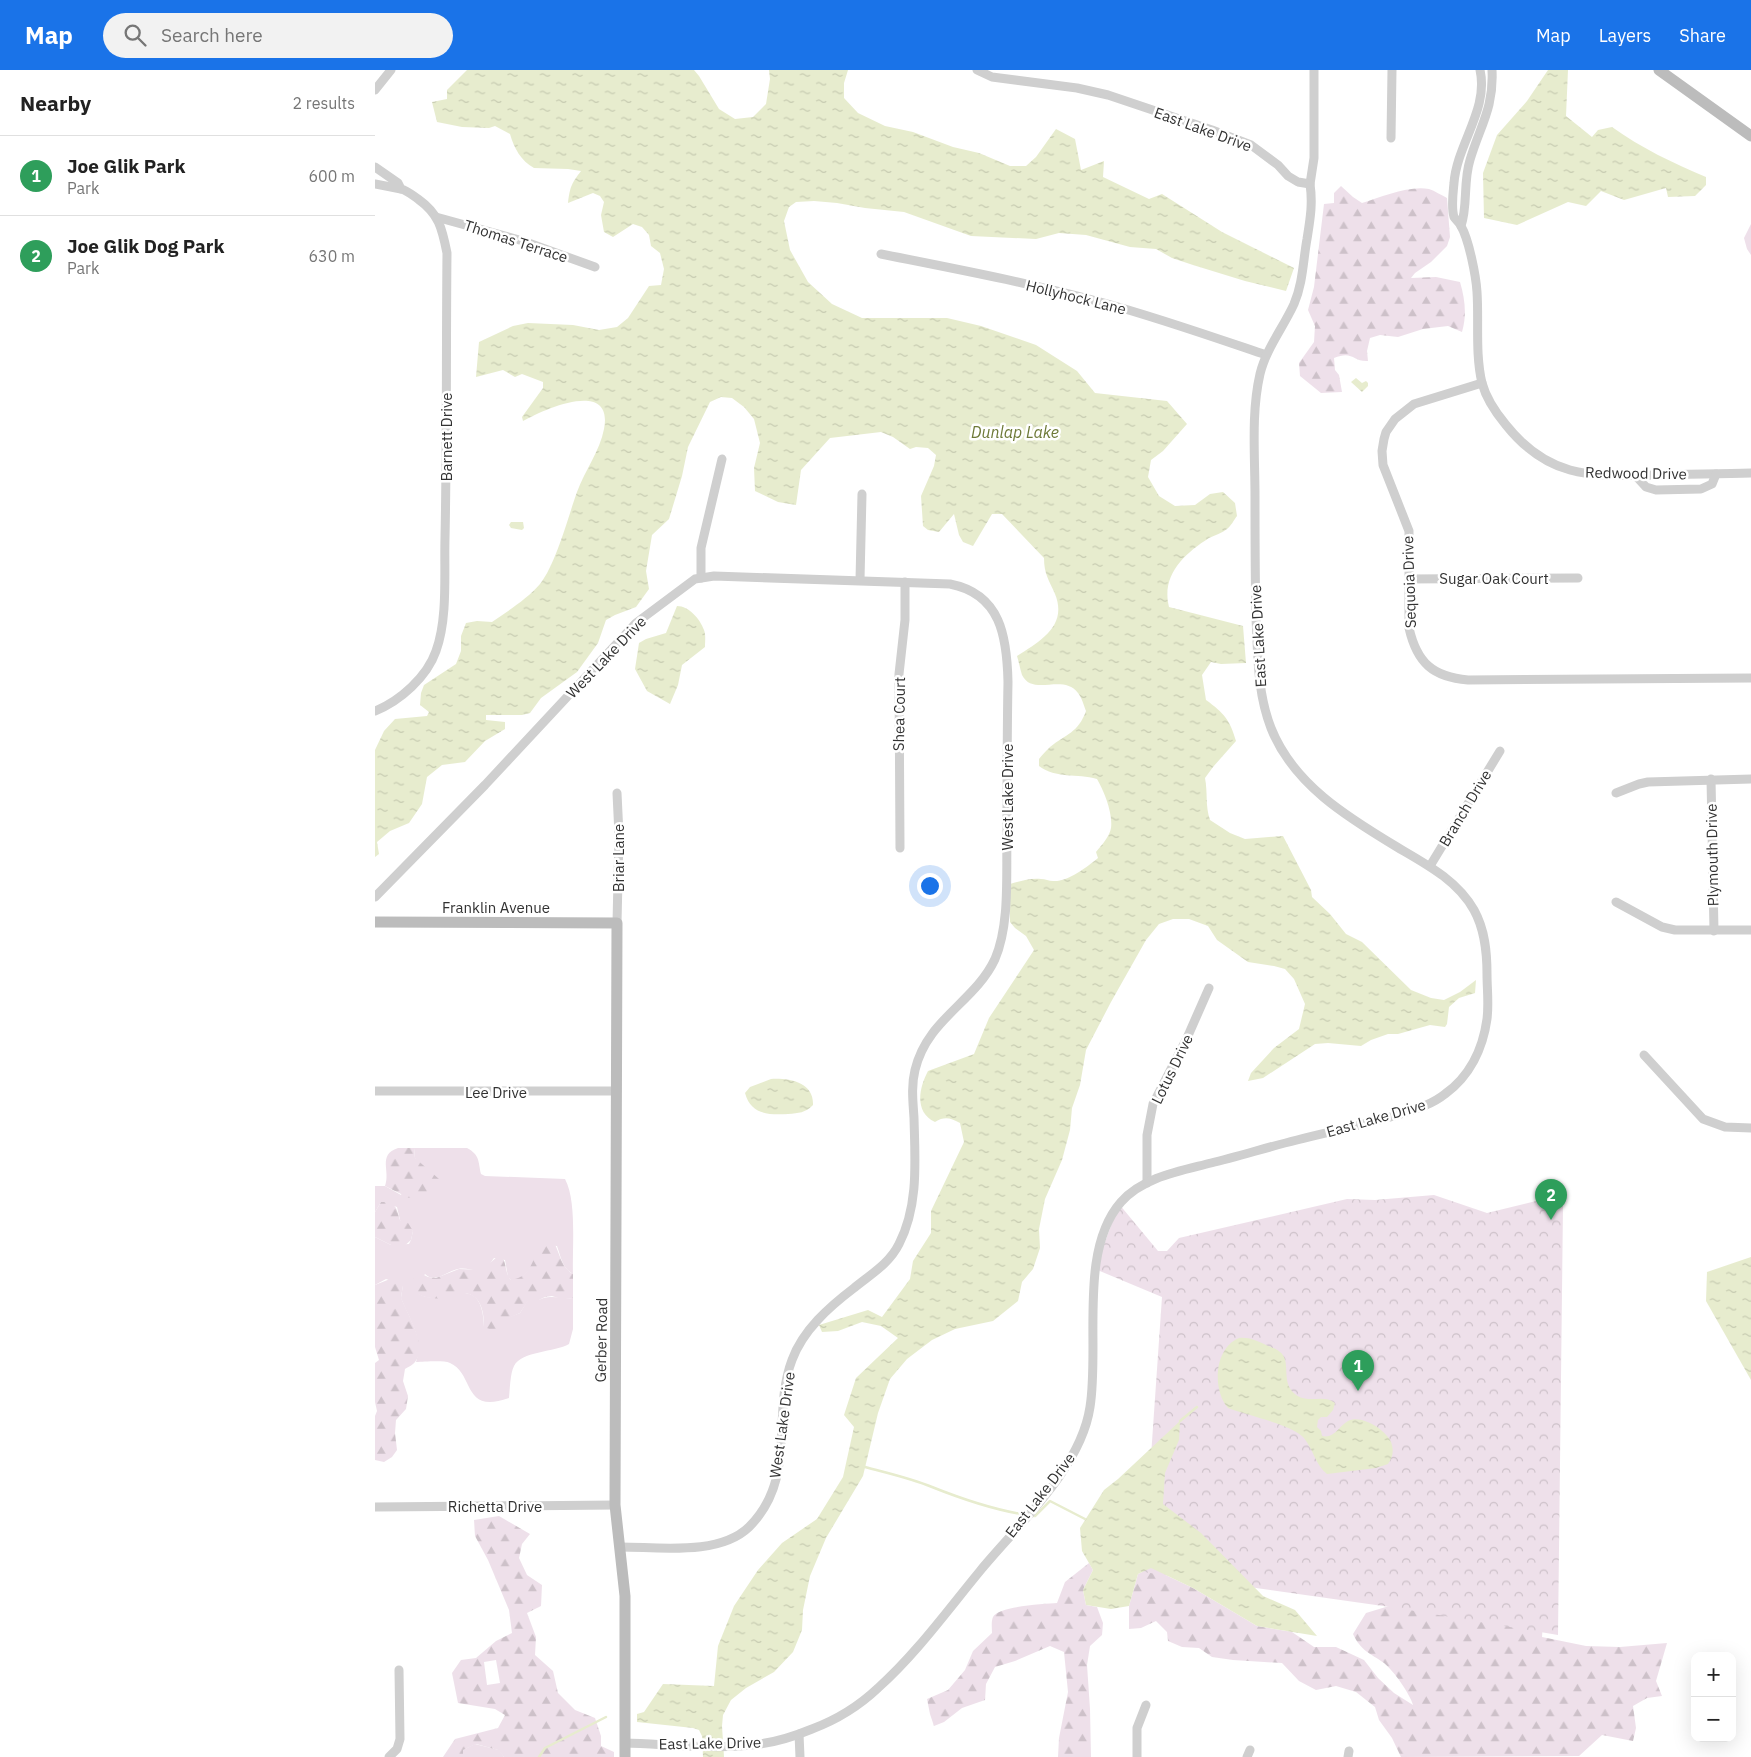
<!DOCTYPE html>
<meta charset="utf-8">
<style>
:root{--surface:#fff;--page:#f2f2f2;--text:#222;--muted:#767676;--line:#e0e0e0;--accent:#1a73e8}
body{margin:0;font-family:"IBM Plex Sans",sans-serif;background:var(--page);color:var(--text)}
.controls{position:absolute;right:15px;bottom:15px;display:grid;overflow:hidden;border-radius:10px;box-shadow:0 5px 20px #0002}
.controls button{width:45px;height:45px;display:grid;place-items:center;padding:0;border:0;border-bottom:1px solid var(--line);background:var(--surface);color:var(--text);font:25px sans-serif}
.you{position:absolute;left:554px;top:815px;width:18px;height:18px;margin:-12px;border:4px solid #fff;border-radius:50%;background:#1a73e8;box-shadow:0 0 0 8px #1a73e833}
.badge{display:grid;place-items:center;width:32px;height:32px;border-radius:50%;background:var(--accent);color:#fff;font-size:16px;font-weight:700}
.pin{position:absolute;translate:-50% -41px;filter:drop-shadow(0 1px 2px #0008)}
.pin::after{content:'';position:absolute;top:26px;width:18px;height:15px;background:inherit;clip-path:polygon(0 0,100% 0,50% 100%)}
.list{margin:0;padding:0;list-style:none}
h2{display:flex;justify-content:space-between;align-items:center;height:65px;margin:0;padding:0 20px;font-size:21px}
h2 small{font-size:16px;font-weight:400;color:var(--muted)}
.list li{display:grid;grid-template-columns:32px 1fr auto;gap:15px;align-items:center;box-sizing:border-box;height:80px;padding:0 20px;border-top:1px solid var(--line)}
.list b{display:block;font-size:19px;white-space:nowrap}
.list p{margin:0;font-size:16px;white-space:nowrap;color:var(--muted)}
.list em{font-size:16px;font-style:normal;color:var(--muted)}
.icon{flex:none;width:28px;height:28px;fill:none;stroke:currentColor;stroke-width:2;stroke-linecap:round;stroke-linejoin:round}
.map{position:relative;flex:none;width:1376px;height:1687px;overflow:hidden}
header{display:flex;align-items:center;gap:30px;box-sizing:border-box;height:70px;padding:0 25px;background:var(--accent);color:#fff}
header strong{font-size:24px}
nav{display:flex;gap:28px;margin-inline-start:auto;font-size:18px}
.search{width:350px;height:45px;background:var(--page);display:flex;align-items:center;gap:12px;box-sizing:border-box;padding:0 18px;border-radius:28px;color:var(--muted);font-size:19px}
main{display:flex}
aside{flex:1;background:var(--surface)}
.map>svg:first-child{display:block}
.green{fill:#eee0ea}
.forest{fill:url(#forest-firs);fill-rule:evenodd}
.park{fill:url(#park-crowns)}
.water{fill:url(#water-ripples)}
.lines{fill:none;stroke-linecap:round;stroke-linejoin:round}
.stream{stroke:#e7ecce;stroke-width:2.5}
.street{stroke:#cfcfcf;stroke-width:9}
.secondary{stroke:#bcbcbc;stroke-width:11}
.labels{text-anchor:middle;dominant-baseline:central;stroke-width:5;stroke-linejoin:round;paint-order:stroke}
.street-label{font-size:15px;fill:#323232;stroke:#fff}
.water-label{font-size:16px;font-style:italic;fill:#6d7937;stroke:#fff}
</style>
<header>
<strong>Map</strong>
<div class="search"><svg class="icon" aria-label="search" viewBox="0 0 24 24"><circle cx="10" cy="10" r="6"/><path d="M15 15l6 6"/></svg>Search here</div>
<nav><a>Map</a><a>Layers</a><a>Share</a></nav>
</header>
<main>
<aside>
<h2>Nearby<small>2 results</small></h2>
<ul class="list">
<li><span class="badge" style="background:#2e9e5b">1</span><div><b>Joe Glik Park</b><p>Park</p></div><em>600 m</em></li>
<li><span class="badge" style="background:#2e9e5b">2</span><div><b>Joe Glik Dog Park</b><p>Park</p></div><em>630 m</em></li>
</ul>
</aside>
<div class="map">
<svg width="1376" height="1687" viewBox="0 0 1376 1687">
<defs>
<pattern id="forest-firs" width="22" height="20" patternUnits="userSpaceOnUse" patternTransform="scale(1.25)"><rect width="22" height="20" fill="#eee0ea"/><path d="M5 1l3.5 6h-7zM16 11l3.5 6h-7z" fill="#cdc1c9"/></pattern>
<pattern id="park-crowns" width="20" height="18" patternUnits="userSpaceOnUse" patternTransform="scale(1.25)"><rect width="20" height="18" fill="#eee0ea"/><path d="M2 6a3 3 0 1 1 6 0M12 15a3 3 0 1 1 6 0" fill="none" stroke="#cdc1c9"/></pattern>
<pattern id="water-ripples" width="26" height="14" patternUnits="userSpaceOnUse" patternTransform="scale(1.25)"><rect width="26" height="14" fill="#e7ecce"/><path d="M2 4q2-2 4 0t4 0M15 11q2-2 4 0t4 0" fill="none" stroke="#c7cbb1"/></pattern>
</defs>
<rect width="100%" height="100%" fill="#fff"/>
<g class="green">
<path d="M1376,154V185L1372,179L1369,168Z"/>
<path d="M39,1078H92C105,1085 103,1091 106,1104L110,1106L190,1109C202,1131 197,1178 198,1204C187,1198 186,1187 182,1176L167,1175C157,1191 157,1206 137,1211L133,1207L130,1190L119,1188C116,1192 113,1198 108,1200C100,1202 91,1197 83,1199C72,1201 60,1214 50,1204L40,1220C60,1245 107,1192 109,1257L145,1243L153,1230C165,1232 168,1226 177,1227C185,1227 190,1229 198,1228V1259L194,1274C180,1282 147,1281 139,1296C135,1304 135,1319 134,1328C87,1345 100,1304 75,1293C68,1290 49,1292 41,1292C49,1268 34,1249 26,1228L28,1215L11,1209L0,1215V1167L16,1175L34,1174L36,1170L38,1161L25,1150L22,1137L6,1132L0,1142V1116H10L26,1125L42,1092L40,1088Z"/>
<path d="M100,1674L124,1680L129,1687H88V1680Z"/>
</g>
<g class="forest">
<path d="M966,116L978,127L987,133C1006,127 1035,115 1054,119C1060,121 1066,125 1072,128L1075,167L1072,176L1056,192L1040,203L1036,208L1061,207L1085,212C1090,229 1092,245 1087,262L1073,256L1048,259L1023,267L1005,265L995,268L992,281L993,291C978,292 978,280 959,288L960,300L964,305L967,322L946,323L925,306L924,293L939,272L940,256L933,240L939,217L949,134L959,133V123Z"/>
<path d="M23,1078H39L40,1088L64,1109L67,1117L52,1125L34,1128L10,1116C16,1101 2,1085 23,1078Z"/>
<path d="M6,1132C21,1132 21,1137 25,1150L33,1153L38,1161L36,1170L27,1178L16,1175L0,1167V1142Z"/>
<path d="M177,1169C185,1181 185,1197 198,1204V1228L186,1229L177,1226L170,1227L162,1231H153L145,1243L130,1250L125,1258L117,1260L109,1257C109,1243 107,1227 91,1223C82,1230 51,1231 42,1223C39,1221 38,1216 37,1212L41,1204L45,1203L53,1207L61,1208L84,1199L107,1200L123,1186L127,1187C132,1194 130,1204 136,1210C159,1206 156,1187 169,1171Z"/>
<path d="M20,1207L24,1208L28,1211C29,1217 25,1225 27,1230C33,1245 53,1277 40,1292C38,1295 33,1297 30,1299L28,1311L33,1326L31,1339L21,1350L20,1363L22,1380L17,1387L9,1392L0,1390V1346L2,1341L0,1332V1293L4,1290L0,1277V1215Z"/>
<path d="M124,1446L155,1464L147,1474L144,1488L152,1505L167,1515L166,1536L152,1543L161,1567L160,1585L178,1601L183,1623L200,1640L220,1648L226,1666V1676L239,1682V1687H129L123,1680L101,1674L88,1680V1687H68L80,1669L123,1658L130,1645L120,1639L83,1633L77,1603L86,1590L101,1588L121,1571L137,1563L134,1540L113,1490L100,1466L99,1450ZM121,1590L125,1613L112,1615L109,1592Z"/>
<path d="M714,1493L718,1500L708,1520L711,1535L722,1537L728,1553L727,1565L715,1576L712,1595L715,1639L716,1687H683L684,1668L693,1622L689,1582L675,1576L640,1591L620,1597L611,1614L610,1630L587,1638L569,1652L559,1656L555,1644L552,1629L573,1620L590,1600L598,1581L617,1563C617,1559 616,1551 618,1547C623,1536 670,1534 682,1533L690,1512Z"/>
<path d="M776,1498L818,1518L882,1556L917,1562L939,1577H961L989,1590L1003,1608L1019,1623L1038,1635C1035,1624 1019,1601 1009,1593C995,1583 986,1581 978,1564L991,1543L1024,1533L1169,1537L1167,1567L1211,1576L1245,1577L1292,1573L1281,1611L1287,1626L1272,1628L1258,1636L1261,1658L1258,1671L1227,1665L1204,1686L1026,1687L1017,1668L1004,1650L1000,1637L981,1622L961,1616L941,1620L924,1611L907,1593L858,1590L837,1587L824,1578L807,1577L793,1571L792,1562L781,1551L766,1558L754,1559V1536L763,1504Z"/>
</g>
<path class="park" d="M1059,1125L1112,1143L1173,1128L1188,1136L1183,1565L1022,1538L768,1502L787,1227L720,1199L744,1134L783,1181H792L804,1168L972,1129L1000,1130Z"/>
<g class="water">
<path d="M92,0H319L324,6L344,39L360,49L378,47L391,34L395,9L394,0H473L469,13V28L483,43L510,56L538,62L578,77L604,83L635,96H651L661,87L681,59L700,69L706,100L729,91L728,107L774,129L787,124L847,162L919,198L911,221L870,211L818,195L797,188L781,179L755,177L711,165L684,163L661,169L596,166L529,142L490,138L462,133L439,131L421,132L414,137L409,151L415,180L433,212L457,234L487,248H572L606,256L661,275L702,301L720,323L792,331L812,354L788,381L776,390L773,407L784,426L800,436L820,435L835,424L848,422L860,433L862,446C859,450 856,456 852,459C847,463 840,465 834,468C809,484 786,505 794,537L868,556L871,593L846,594L836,592L827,605L831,630C849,643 855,650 861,671L838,697L830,708C833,724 830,735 835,750L855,763L870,769L908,766L936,820L937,827L955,844L971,864L987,872L1036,920L1056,928L1069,930L1085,922L1101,910L1100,923L1084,928L1074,937L1072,954L1070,957L1055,955L1023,964H1013L996,970L986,976L953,973L940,974L888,1008L873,1011L876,1003L899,978L924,959L930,934L919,909L910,899L899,896L873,892L842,870L833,856L814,849H798L784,854L771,870L736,932L711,980L705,1015L697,1038L695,1060L687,1090L670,1129L664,1159L665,1178L658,1199L647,1212L643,1231L618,1251L580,1259L557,1270L532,1289L515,1309L503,1343L488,1406L451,1468L435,1506L428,1540L427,1560L418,1582L399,1602L371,1618L356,1630L348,1645L347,1656L349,1687H328L327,1666L324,1660L318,1658L262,1652V1644L269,1642L288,1614L339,1616L343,1576L359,1536L383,1500L407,1473L442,1449L468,1407L479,1357L469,1345L481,1308L523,1268L506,1256L487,1252L463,1261L447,1262L444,1255L493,1240L507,1247L535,1209L538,1191L556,1163V1141L589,1072L585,1053C575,1048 570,1046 560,1052C539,1042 544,1018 553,1001L599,984L614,948L659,880L651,866L640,858L635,852V814C646,811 655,808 666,809C670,809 674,811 678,811C693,812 712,797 723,788L721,782C726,776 735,766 736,758C738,743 729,721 722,709C702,703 681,709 664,696V689C667,685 671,681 675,677C691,664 703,663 711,641C709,636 707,628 703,623C688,603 658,627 647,605C645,599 644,592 642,586C665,571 693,556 680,524C674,510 669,504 669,488L627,444H617L598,476L588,472L584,465L579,444L564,462L553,460L548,456L546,426L559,396L561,385L553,378L541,377L535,379L518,367L506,362L455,368L426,400L421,435L403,432L380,421L379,398L385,373L379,349L369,337L357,328L346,327L335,332L313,377L307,406L294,449L277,465L271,501L274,519L261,537L240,545L231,550L223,573L202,602L166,628L155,643L147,645H111V650L130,652V659L110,671L90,692L67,695L52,707L47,734L34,753L15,761L2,772L4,784L0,787V680L9,661L20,649L52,646L54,642L45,635L46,623L49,615L81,594L86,581V566L91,553L102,551L117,552C133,541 152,529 165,514C181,494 193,447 202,422C210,400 225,381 229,359C239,308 169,339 148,351L147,347L168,318V312L147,304L140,307L128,300L101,307L104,272L138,256L153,253L198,255L224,260L242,257L253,248L274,216L286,215L289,199L285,183L276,176L274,165L267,157L258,154L238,167L229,162L226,145L229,132L225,126L218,123L193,133C195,116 197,113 206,101L193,99L159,98C146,91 139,78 135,64L120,56L114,58L87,57L62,52L57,32L72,29V20Z"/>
<path d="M1173,0H1193L1191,46L1217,67L1223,60L1237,57C1266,78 1298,93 1331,107V115L1320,126L1293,127L1291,118L1249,130L1226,121L1211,136L1193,132L1142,155L1109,148L1108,103L1122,65L1152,31Z"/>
<path d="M981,308L987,313L991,311L993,313V316L987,322L976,312Z"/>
<path d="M136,452H148L149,458L147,460L136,458L134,455Z"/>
<path d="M302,536C314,536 325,549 329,560C331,565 330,572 330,577L307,595L303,615L295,634L272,621L260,599L264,573L271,569L291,563Z"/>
<path d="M396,1009C414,1008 439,1012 438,1035C430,1043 424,1043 413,1044C394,1045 376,1045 370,1023L375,1017Z"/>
<path d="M1376,1187V1310L1331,1231L1332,1202Z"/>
<path d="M864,1268C874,1267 882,1271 891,1275C895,1277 901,1278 905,1282C917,1291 905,1312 920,1324C933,1335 948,1323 960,1333L958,1340L952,1347H946L943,1350L942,1357L946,1361L947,1366C959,1369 964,1356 973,1351C986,1344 1011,1360 1016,1372C1019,1380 1018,1387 1013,1394L1001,1398L952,1404C941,1396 938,1379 929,1368C918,1355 871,1345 853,1338C837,1320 839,1278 864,1268Z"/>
<path d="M805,1351L804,1370L790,1403L788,1434L826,1463L888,1526L920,1540L942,1566L882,1556L818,1518L776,1498L763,1504L754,1536L736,1539L711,1535L708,1520L718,1500L707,1481L705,1458L729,1420L743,1409Z"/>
</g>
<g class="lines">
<g class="stream">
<path d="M805,1351L822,1337"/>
<path d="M490,1397C512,1403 535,1408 557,1417C587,1429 619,1440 652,1445"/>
<path d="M657,1446H660L675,1431L710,1449"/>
<path d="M164,1687L170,1678L231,1647"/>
</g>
<g class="street">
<path d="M1105,0C1114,39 1082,74 1079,113C1078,123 1076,137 1079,147C1081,150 1085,153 1086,156C1094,170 1101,206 1102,222C1104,252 1100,283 1107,313C1111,328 1121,343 1131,355C1175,410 1218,406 1281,405C1313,404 1344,404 1376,403"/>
<path d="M0,20L16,0"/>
<path d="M1016,68L1017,0"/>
<path d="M0,97L23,113L26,119C33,121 37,125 43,129C64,144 67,158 72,183C71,278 72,373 70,468C69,503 73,548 61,581C52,607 25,631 0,641"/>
<path d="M0,114L26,119"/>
<path d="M935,114L939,88V0"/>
<path d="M61,147L148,171L220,197"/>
<path d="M1086,156C1093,136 1088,112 1095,90C1105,56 1119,38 1117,0"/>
<path d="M506,184C581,199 655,213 729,233C784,248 838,267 891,285"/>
<path d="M1107,313L1039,334L1020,349L1011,362L1009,369L1007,381L1008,395L1034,461V558C1042,593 1058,607 1093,610L1376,608"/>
<path d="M1260,405L1271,417L1281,420L1326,419L1337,414L1341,404"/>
<path d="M326,508V478L347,389"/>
<path d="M1034,509L1203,508"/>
<path d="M485,510L487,424"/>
<path d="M1336,709L1339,861"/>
<path d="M242,723L244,765L242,853"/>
<path d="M1241,723L1264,714L1273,712L1376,709"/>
<path d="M525,778L524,604L530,550V512"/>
<path d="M1055,796L1125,681"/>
<path d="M0,827L110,715L261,553L320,509L339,506L575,514C626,524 632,567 633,612C632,664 632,716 632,767C631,805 635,854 620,889C600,932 552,949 540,1000C536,1016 538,1032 539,1048C540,1090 544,1135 524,1174C514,1194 496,1204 479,1218C454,1237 428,1260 417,1290C396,1345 423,1408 374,1457C344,1486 284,1477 246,1477"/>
<path d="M1241,832L1287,857L1300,860H1376"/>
<path d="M1269,985L1328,1049L1350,1057L1376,1058"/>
<path d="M0,1021H242"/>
<path d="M772,1113V1065L778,1034L812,968L834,918"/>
<path d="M0,1437L240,1435"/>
<path d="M424,1664L425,1687"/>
<path d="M250,1673C292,1674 343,1680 384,1674C402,1672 420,1666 437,1659C461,1650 484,1636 503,1618C541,1584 572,1541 605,1501C643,1455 706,1398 715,1337C725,1276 703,1181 746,1132C768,1107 805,1101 836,1093C865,1086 893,1077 922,1070C954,1062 987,1055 1019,1046C1037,1040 1055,1036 1070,1024C1095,1006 1108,978 1112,949C1114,934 1112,919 1112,904C1112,882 1110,860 1099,840C1082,810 1051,794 1022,777C972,747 918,714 896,658C882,622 883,585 881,548C880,507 880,467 880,426C880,386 876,343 885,304C891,279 908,258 919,234C928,213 928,191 932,169C935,150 938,134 935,114L923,112L913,106L903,95L876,75L837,60L733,25L702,18L617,7L602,0"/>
<path d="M14,1687L22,1679L25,1669L24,1600"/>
<path d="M762,1687V1658L771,1635"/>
<path d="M872,1687L875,1680"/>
<path d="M973,1687L974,1681"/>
</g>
<g class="secondary">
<path d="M1284,0L1376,66"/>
<path d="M0,852L242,853L240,1435L250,1526V1687"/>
</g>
</g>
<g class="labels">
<g class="street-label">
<text transform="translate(828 59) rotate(20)">East Lake Drive</text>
<text transform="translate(141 171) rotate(18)">Thomas Terrace</text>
<text transform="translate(701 227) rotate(14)">Hollyhock Lane</text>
<text transform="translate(71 367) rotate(-90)">Barnett Drive</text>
<text transform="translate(1261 403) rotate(1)">Redwood Drive</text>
<text x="1119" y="508">Sugar Oak Court</text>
<text transform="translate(1034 512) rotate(-92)">Sequoia Drive</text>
<text transform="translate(883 566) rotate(-93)">East Lake Drive</text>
<text transform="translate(231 587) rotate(-46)">West Lake Drive</text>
<text transform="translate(524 644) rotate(-89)">Shea Court</text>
<text transform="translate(632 727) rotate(-90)">West Lake Drive</text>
<text transform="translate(1090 738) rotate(-59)">Branch Drive</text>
<text transform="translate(1337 785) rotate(-91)">Plymouth Drive</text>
<text transform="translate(243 788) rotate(-90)">Briar Lane</text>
<text x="121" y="837">Franklin Avenue</text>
<text transform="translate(797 999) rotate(-64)">Lotus Drive</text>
<text x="121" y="1022">Lee Drive</text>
<text transform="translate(1001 1048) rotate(-16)">East Lake Drive</text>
<text transform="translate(226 1270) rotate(-89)">Gerber Road</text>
<text transform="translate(407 1355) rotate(-82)">West Lake Drive</text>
<text transform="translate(665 1425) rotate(-52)">East Lake Drive</text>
<text x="120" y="1436">Richetta Drive</text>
<text transform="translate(335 1673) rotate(-1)">East Lake Drive</text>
</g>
<g class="water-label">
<text x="640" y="362">Dunlap Lake</text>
</g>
</g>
</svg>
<div class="controls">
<button>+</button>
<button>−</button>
</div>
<div class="you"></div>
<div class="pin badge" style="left:983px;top:1321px;background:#2e9e5b">1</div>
<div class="pin badge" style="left:1176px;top:1150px;background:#2e9e5b">2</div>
</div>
</main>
